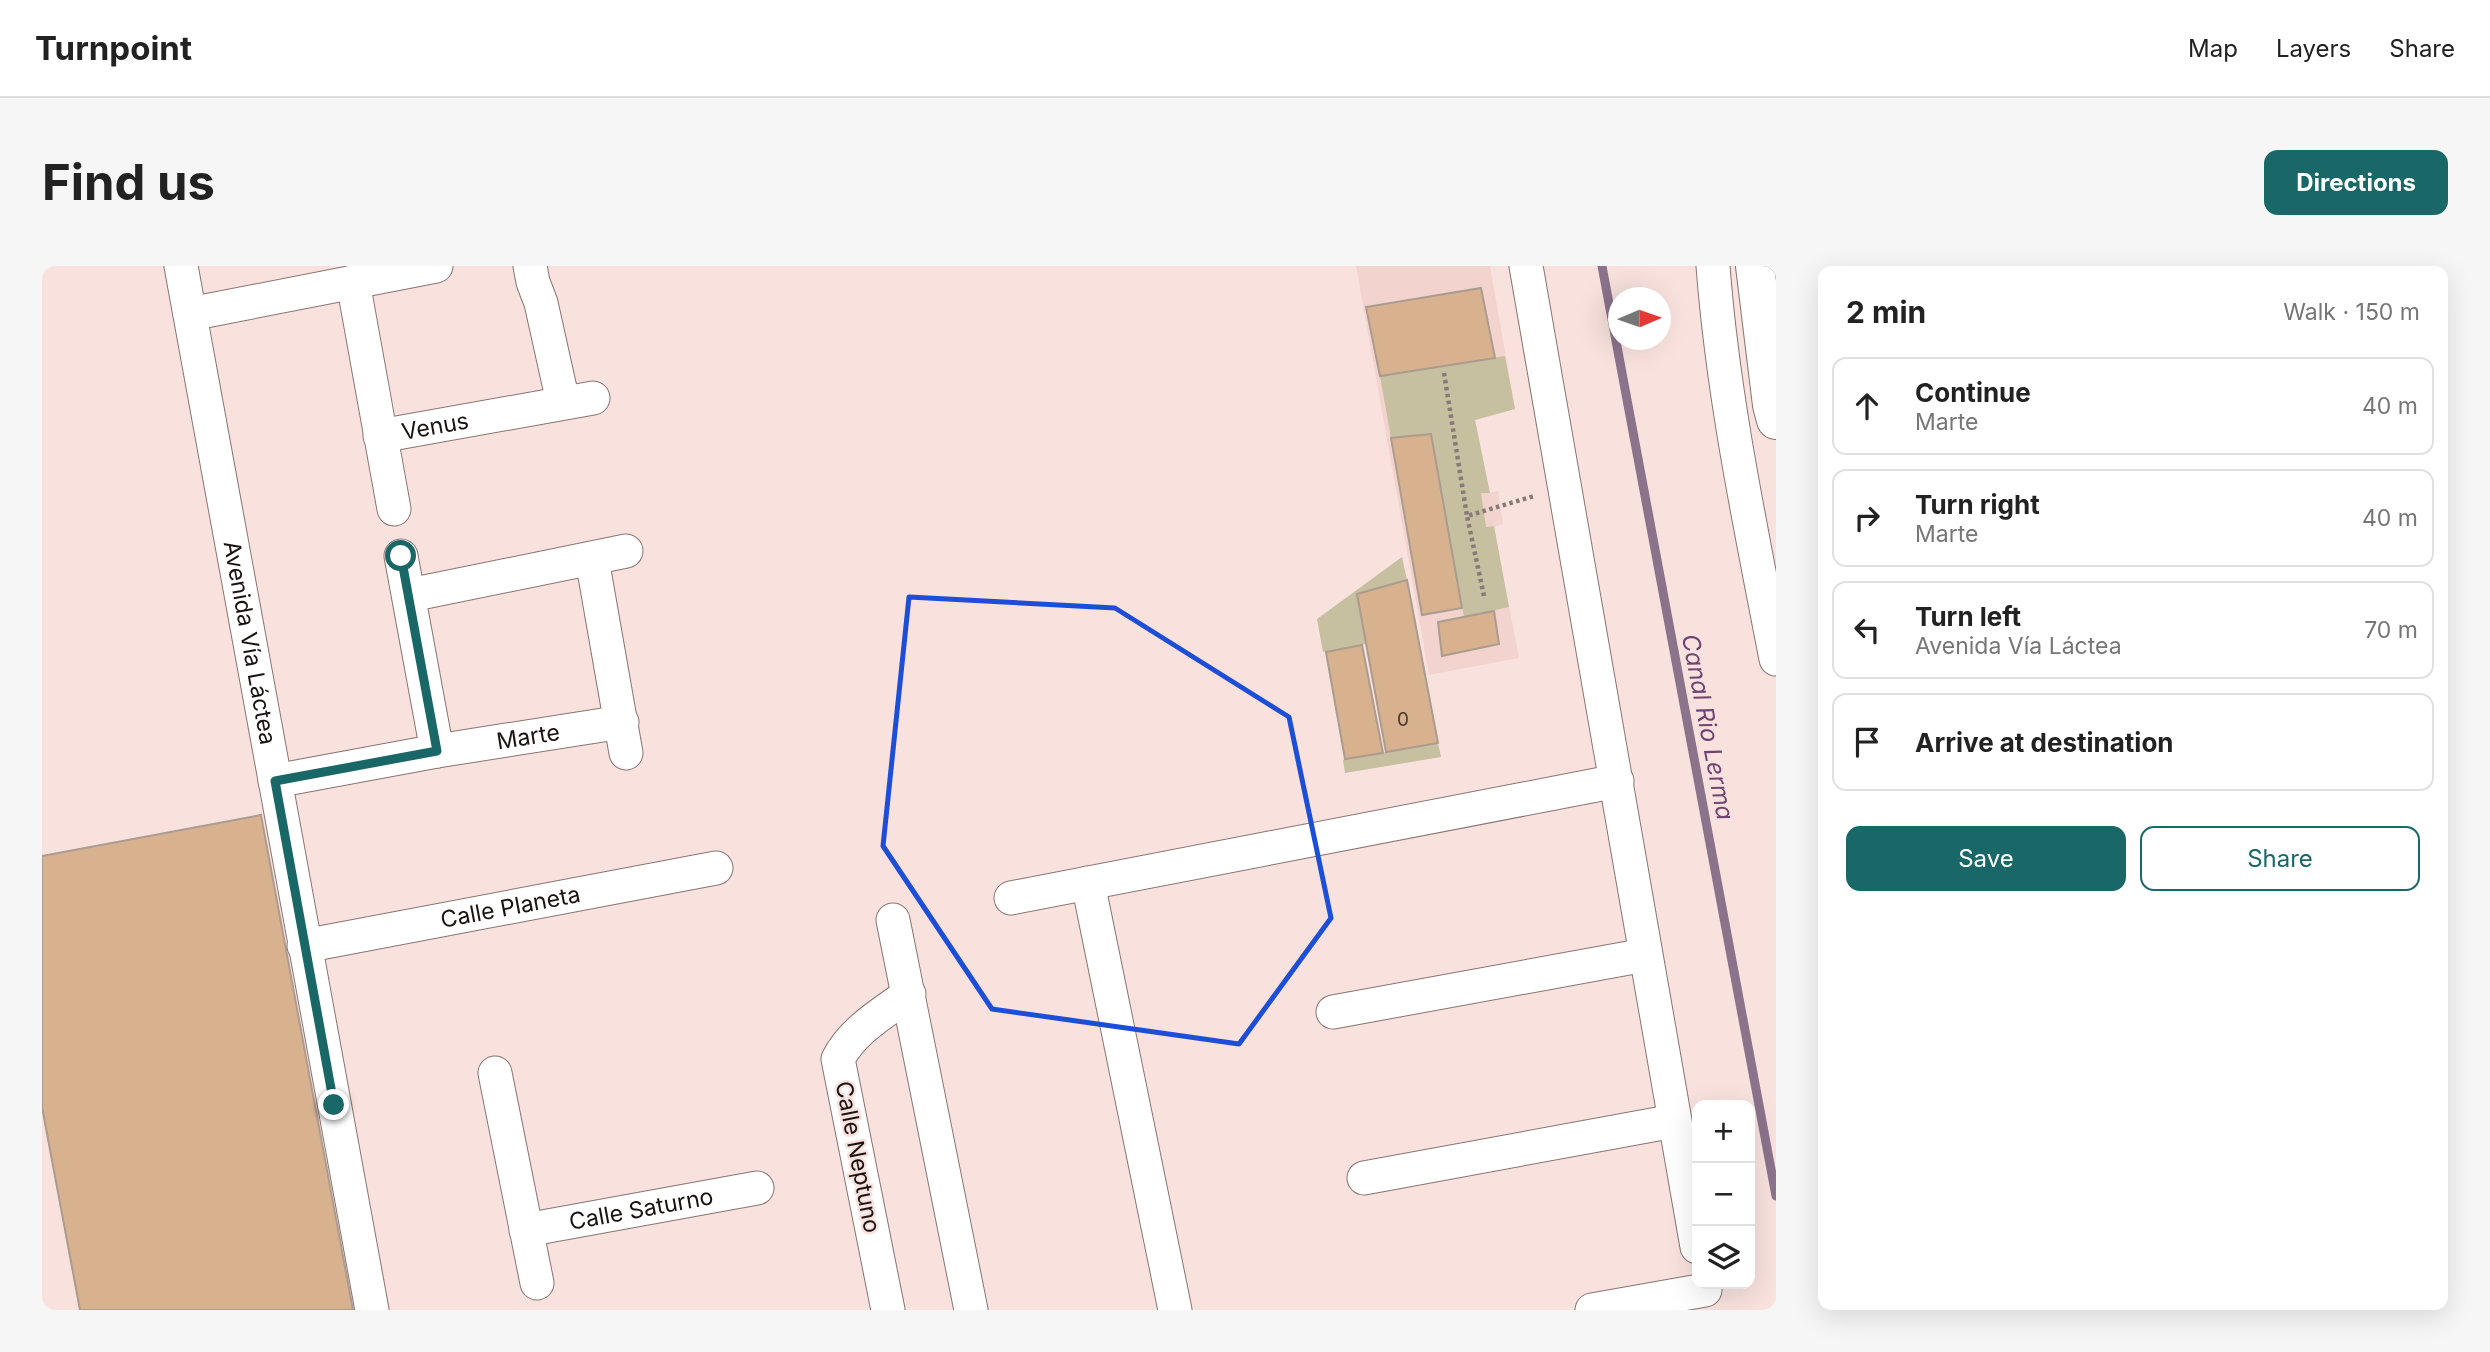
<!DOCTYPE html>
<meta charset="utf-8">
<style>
:root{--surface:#fff;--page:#f6f6f6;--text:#222;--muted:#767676;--line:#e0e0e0;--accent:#196767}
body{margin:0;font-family:Inter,sans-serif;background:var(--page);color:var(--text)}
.controls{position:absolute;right:21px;bottom:21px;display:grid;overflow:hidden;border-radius:14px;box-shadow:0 7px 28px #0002}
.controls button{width:63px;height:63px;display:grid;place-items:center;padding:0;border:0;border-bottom:2px solid var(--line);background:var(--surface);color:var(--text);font:35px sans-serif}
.compass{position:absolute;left:1566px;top:21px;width:63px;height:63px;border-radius:50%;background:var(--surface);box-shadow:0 7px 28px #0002;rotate:88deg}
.stop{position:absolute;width:21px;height:21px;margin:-16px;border:5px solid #196767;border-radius:50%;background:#fff}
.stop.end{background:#196767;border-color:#fff;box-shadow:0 2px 7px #0008}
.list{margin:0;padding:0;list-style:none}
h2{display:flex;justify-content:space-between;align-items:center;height:91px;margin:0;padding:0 28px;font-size:30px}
h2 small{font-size:23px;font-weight:400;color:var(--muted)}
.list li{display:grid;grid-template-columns:46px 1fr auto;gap:21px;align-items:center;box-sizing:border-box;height:98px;margin:0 14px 14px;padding:0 14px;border:2px solid var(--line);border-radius:14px}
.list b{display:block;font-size:26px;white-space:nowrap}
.list p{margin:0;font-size:23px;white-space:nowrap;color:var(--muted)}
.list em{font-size:23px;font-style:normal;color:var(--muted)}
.actions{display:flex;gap:14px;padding:21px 28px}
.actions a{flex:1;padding:16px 0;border:2px solid var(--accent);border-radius:14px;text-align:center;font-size:24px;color:var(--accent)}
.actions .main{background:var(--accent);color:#fff}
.icon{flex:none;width:38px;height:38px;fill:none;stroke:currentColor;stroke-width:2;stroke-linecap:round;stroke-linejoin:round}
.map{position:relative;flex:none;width:1734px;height:1044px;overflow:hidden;border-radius:14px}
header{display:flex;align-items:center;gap:42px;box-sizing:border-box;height:98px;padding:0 35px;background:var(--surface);border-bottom:2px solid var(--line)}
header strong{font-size:33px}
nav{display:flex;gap:38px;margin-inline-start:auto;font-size:24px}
.intro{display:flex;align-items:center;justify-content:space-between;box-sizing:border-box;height:168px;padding:0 42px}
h1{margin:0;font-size:49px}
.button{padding:18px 32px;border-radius:14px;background:var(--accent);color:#fff;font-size:24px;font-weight:700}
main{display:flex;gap:42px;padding:0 42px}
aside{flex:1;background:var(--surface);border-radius:14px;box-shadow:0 7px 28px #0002}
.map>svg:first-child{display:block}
.built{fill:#f2d3ce}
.green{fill:#c6bfa0}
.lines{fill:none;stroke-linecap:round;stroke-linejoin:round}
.stream{stroke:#8c738c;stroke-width:9}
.building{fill:#d8b18f;stroke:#ab9c8f;stroke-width:2}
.minor-casing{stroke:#887471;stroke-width:35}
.highway-casing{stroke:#887471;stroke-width:40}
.path{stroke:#897a77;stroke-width:4.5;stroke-dasharray:3.5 3.5;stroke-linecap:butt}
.minor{stroke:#fff;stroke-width:33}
.highway{stroke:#fff;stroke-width:38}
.route{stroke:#196767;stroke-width:9}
.marked{fill:none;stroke:#1d4ed8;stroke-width:5;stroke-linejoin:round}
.labels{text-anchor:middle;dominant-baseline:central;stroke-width:5;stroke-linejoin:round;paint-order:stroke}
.number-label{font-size:19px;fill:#4a3a30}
.street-label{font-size:23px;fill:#1a1211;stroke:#f9e2de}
.water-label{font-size:24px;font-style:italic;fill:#6f4374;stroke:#f9e2de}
</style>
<header>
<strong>Turnpoint</strong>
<nav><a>Map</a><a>Layers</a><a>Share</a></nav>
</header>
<div class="intro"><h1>Find us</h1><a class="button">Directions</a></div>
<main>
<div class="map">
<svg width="1734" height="1044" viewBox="0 0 1734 1044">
<rect width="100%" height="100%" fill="#f9e2de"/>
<path class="built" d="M1314,0H1448L1473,143L1433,154L1448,227L1456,225L1461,258L1452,261L1477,392L1387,409Z"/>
<g class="green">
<path d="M1463,90L1473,143L1433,154L1448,227H1439L1444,261L1452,260L1467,341L1422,351L1389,168L1349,172L1338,110Z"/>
<path d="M1360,291L1365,314L1315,328L1324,378L1281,386L1275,353Z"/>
<path d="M1396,477L1399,491L1303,507L1301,494L1303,493Z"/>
</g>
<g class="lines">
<path class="stream" d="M1560,0L1734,930"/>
</g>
<g class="building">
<path d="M1439,22L1453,92L1338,110L1324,41Z"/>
<path d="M1389,168L1420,342L1380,349L1349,172Z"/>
<path d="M1365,314L1396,477L1344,486L1315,328Z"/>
<path d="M1452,345L1457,378L1400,390L1396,356Z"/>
<path d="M1320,379L1341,487L1303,493L1284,386Z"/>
<path d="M219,549L311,1044H38L0,841V590Z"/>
</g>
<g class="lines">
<g class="minor-casing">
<g id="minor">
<path id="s1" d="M139,0L330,1044"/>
<path d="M488,0L491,16L499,37L521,136"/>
<path d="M1484,0L1655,981"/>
<path d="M1671,0C1681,132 1709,263 1734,393"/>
<path d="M311,16L352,243"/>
<path d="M148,48L394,0"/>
<path id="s2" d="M338,170L551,132"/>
<path d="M359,290L395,485"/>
<path d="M550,293L584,487"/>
<path d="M368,329L584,285"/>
<path id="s3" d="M233,515L395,485L580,456"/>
<path d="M1046,617L1133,1044"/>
<path d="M969,632L1575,515"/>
<path d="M851,654L929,1044"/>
<path id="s4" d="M262,680L674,602"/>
<path d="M1291,746L1603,689"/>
<path d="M453,807L495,1017"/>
<path d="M1322,912L1632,855"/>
<path id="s5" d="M484,964L715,922"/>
<path d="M846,1044L796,793C811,764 841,747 867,728"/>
<path d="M1550,1044L1663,1024"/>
</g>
</g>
<g class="highway-casing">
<path id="highway" d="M1713,0L1730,139L1734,154"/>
</g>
<g class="path">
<path d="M1402,107L1425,250"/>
<path d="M1442,330L1425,250L1492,230"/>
</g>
<use href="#minor" class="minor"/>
<use href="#highway" class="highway"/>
</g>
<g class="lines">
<path class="route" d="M292,839L233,515L395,485L359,290"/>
</g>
<path class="marked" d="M867,331L1073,342L1247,451L1289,652L1197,778L950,743L841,580Z"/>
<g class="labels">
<g class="number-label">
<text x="1361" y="453">0</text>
</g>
<g class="street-label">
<text stroke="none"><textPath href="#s2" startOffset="56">Venus</textPath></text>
<text stroke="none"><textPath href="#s1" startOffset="383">Avenida Vía Láctea</textPath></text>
<text stroke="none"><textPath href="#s3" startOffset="257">Marte</textPath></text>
<text stroke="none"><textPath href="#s4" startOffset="210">Calle Planeta</textPath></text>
<text transform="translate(816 891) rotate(79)">Calle Neptuno</text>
<text stroke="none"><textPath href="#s5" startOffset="117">Calle Saturno</textPath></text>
</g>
<g class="water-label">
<text transform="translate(1666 461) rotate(79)">Canal Rio Lerma</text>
</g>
</g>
</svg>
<div class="controls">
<button>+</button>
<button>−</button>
<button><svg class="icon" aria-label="layers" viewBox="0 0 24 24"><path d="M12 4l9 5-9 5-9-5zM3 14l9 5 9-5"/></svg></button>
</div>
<svg class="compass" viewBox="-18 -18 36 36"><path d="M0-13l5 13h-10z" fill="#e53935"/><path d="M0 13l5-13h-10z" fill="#767676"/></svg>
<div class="stop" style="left:359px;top:290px"></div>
<div class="stop end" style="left:292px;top:839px"></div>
</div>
<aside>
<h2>2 min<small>Walk · 150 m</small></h2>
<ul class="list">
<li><svg class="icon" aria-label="ahead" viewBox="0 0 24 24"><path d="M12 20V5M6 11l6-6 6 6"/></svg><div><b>Continue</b><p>Marte</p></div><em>40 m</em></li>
<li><svg class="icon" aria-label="right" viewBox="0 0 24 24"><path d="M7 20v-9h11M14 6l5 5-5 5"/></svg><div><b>Turn right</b><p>Marte</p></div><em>40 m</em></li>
<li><svg class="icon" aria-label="left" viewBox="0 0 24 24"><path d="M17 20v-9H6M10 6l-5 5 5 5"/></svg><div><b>Turn left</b><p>Avenida Vía Láctea</p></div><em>70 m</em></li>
<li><svg class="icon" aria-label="arrive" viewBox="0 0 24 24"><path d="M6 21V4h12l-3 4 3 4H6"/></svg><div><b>Arrive at destination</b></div></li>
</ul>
<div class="actions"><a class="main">Save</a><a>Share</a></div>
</aside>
</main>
